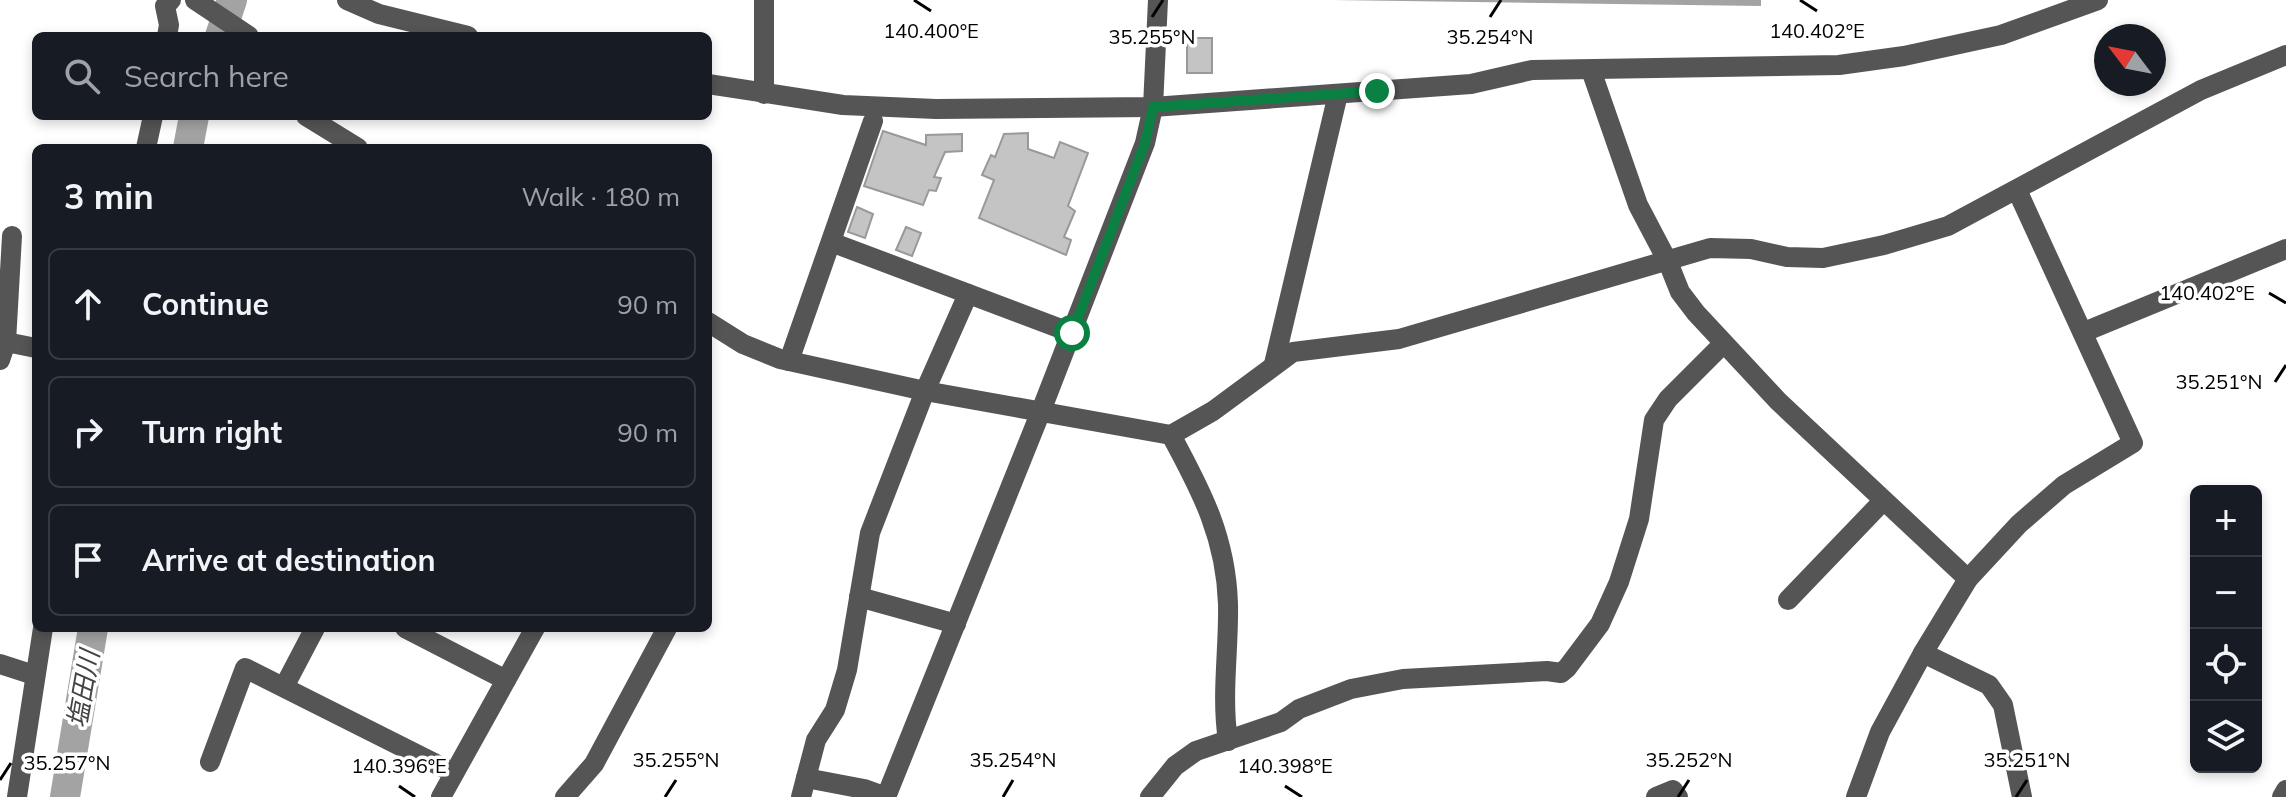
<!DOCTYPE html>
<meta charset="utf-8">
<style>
:root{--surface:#171b24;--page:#20242c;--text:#f1f3f6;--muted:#9ea1a6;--line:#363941}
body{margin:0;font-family:Mulish,"Noto Sans JP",sans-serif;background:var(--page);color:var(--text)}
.controls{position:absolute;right:24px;bottom:24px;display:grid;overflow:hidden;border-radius:12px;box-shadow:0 4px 12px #0003}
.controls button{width:72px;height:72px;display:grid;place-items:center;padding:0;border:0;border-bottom:2px solid var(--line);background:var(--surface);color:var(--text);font:40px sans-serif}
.compass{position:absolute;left:2094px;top:24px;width:72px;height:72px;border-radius:50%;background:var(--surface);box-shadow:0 4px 12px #0003;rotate:302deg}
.stop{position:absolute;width:24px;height:24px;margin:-18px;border:6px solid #0b8043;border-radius:50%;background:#fff}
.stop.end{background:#0b8043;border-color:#fff;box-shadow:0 2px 8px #0008}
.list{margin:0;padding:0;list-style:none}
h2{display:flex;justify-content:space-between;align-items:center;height:104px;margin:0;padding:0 32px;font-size:34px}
h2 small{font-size:26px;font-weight:400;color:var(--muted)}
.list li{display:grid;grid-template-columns:52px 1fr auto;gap:24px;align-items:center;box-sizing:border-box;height:112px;margin:0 16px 16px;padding:0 16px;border:2px solid var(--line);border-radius:12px}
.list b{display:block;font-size:30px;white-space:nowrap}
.list em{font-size:26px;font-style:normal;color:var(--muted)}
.icon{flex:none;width:44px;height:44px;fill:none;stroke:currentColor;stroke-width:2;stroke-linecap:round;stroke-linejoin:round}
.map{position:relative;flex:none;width:2286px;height:797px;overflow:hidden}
.search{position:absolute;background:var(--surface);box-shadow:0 4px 12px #0003;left:32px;top:32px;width:680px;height:88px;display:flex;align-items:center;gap:20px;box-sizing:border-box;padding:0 28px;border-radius:12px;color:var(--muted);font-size:30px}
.panel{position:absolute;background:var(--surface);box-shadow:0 4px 12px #0003;left:32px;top:144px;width:680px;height:488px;border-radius:12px}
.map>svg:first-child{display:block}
.water{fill:#a3a3a3}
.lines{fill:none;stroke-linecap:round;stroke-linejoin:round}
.river{stroke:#a3a3a3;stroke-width:30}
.building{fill:#c4c4c4;stroke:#999;stroke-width:2}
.minor{stroke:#555;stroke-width:20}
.route{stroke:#0b8043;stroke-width:10}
.ticks{fill:none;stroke:#000;stroke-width:3}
.labels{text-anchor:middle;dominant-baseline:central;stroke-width:7;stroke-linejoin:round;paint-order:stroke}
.water-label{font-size:26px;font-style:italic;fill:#444;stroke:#fff}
.ticks-label{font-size:20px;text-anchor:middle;fill:#000;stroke:#fff;stroke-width:7;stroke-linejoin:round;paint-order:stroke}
</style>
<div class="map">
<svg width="2286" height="797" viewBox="0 0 2286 797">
<rect width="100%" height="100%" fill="#fff"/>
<path class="water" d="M1332,0H1761V6Z"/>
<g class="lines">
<g class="river">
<path d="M220,36L232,0"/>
<path d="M188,148L194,116"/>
<path d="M65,797L93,628"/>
</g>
</g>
<g class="building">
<rect x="1187" y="38" width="25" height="35"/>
<path d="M883,131L926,145V135L962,134V151L945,152L934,177L941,178L936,191L929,190L923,205L864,186Z"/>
<path d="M1028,133V149L1054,158L1060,142L1088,153L1068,206L1075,211L1064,237L1071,240L1066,255L979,218L994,180L982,175L991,155L995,157L1004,134Z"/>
<path d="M857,207L873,214L865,238L848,232Z"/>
<path d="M906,227L921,233L912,256L896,250Z"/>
</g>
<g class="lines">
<g class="minor">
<path d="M195,0L249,36"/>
<path d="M347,0L379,14L468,36"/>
<path d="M764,0V94"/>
<path d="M167,36L169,25L165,6L171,0"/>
<path d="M1591,70L1638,205L1668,262L1680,292L1696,313L1778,401L1968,579"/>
<path d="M708,84L843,105L936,109L1153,107L1471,84L1532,70L1839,65L1904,56L2001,35L2098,0"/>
<path d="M306,116L358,148"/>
<path d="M146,148L153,116"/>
<path d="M831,242L1072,333"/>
<path d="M708,322L743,344L780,359L925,391L1171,435L1213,411L1293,352L1399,339L1710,248L1751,249L1787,257L1823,258L1884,245L1948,226L2201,90L2286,55"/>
<path d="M2084,332L2286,249"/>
<path d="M6,342L36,348"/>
<path d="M0,360L6,342L12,236"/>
<path d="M789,361L873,121"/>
<path d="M1274,364L1338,94"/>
<path d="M1171,435C1202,492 1226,538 1228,604C1229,650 1221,695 1228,741"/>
<path d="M859,597L956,624"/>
<path d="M1788,600L1883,501"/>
<path d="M405,628L506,680"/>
<path d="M1923,653L1989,685L2003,705L2022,797"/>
<path d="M0,664L34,675"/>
<path d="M284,687L315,628"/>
<path d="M210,762L245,668L454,773"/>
<path d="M806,778L864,789L886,797"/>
<path d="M17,797L43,628"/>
<path d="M441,797L535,628"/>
<path d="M565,797L594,764L667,628"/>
<path d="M801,797L816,740L835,710L847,670L870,533L925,391L968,294"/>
<path d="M886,797L1041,411L1145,143L1153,107L1158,0"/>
<path d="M1150,797L1175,766L1196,751L1281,722L1299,709L1351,689L1403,679L1547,671L1561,673L1567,668L1600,624L1619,582L1639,519L1654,420L1668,399L1723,344"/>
<path d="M1656,797L1673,790L1678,797"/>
<path d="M1856,797L1880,732L1923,653L1968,579L2019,524L2064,485L2133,443L2017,190"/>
<path d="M2282,797L2286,790"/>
</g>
</g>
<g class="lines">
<path class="route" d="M1072,333L1145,143L1153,107L1377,91"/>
</g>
<path class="ticks" d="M914,0L931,11M1800,0L1817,11M1152,17L1163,0M1490,17L1501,0M2269,293L2286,303M2275,382L2286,365M0,780L11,763M399,786L415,797M1285,786L1302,797M665,797L676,780M1003,797L1013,780M1678,797L1689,780M2016,797L2027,780"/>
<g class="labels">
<g class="water-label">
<text transform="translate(83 689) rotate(-80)">塩田川</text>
</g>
</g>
<g class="ticks-label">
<text x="931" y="38">140.400°E</text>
<text x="1817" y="38">140.402°E</text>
<text x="1152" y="44">35.255°N</text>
<text x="1490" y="44">35.254°N</text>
<text x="2207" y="300">140.402°E</text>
<text x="2219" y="389">35.251°N</text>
<text x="676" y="767">35.255°N</text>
<text x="1013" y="767">35.254°N</text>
<text x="1689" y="767">35.252°N</text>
<text x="2027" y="767">35.251°N</text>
<text x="67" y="770">35.257°N</text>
<text x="399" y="773">140.396°E</text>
<text x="1285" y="773">140.398°E</text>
</g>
</svg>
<div class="controls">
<button>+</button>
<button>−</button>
<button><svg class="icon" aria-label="locate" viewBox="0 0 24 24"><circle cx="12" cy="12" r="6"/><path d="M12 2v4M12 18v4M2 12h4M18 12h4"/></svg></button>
<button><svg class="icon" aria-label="layers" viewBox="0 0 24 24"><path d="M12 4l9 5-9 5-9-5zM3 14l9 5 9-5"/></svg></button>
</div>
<svg class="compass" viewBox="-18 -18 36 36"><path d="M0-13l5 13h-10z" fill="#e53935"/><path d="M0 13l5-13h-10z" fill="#9ea1a6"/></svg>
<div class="stop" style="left:1072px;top:333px"></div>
<div class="stop end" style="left:1377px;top:91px"></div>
<div class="search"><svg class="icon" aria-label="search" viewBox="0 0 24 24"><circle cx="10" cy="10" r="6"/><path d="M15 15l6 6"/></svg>Search here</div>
<section class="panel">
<h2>3 min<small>Walk · 180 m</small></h2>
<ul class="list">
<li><svg class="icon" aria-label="ahead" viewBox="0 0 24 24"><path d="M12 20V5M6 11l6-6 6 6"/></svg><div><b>Continue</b></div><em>90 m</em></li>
<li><svg class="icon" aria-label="right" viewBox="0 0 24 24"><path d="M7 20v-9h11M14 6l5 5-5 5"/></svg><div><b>Turn right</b></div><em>90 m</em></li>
<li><svg class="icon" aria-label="arrive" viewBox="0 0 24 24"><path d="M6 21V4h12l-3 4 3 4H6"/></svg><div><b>Arrive at destination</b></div></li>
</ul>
</section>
</div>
